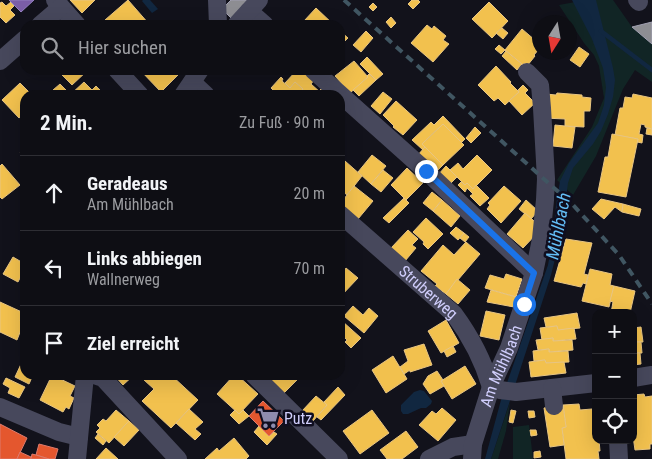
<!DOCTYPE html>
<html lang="de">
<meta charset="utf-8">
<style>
:root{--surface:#0e0e14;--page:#1c1c22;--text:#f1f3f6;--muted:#9b9ca0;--line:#2e2e34}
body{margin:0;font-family:"Roboto Condensed",sans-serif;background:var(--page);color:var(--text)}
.controls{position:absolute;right:15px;bottom:15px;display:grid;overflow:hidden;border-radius:10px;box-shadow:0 5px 20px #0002}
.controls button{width:45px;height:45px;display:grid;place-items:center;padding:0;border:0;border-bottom:1px solid var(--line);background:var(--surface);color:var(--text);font:25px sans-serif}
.compass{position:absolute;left:532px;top:15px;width:45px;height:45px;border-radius:50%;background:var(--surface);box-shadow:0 5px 20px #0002;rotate:191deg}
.stop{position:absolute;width:15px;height:15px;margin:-11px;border:4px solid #1a73e8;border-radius:50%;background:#fff}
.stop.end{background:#1a73e8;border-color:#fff;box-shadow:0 1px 5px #0008}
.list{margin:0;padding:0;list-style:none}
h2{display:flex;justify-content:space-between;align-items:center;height:65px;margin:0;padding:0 20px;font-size:21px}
h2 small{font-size:16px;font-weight:400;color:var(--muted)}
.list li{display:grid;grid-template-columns:32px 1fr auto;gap:15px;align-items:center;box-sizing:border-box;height:75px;padding:0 20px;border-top:1px solid var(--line)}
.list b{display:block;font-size:19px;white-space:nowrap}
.list p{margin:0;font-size:16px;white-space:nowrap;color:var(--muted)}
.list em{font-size:16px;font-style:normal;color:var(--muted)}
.icon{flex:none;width:28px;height:28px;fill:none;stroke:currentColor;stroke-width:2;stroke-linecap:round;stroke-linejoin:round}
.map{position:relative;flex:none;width:652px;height:459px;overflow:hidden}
.search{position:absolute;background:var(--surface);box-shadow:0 5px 20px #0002;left:20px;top:20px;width:325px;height:55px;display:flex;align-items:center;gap:12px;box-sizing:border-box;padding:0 18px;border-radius:15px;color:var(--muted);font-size:19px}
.panel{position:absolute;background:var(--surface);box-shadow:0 5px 20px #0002;left:20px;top:90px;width:325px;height:290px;border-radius:15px}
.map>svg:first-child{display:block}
.green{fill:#112525}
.water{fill:#112740}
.homes{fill:#f2c14e;stroke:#e8c582}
.shops{fill:#e4572e;stroke:#de7b6c}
.offices{fill:#7b5ea7;stroke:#9480c0}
.industry{fill:#8d8d92;stroke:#a1a0b2}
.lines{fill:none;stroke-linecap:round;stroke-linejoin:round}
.stream{stroke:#112740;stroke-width:4.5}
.minor{stroke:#47485c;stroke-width:18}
.rail{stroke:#405662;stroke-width:4;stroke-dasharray:8 6;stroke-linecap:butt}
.route{stroke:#1a73e8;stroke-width:6}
.labels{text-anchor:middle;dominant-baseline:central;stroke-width:5;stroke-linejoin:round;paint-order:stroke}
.street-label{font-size:16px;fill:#d0cefc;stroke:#0f0e1f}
.poi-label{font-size:16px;fill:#d0cefc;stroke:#0f0e1f;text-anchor:start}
.water-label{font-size:18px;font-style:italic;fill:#63bcf5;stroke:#0f0e1f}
</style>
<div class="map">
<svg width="652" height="459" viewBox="0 0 652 459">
<rect width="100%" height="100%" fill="#12121b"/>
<g class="green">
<path d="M586,0H613L632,27L652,44V82L635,70L623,89L596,156L573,195L557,180L592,127L604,98L599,66L594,55L584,43L559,5Z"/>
<path d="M510,402L506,431L498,459H491Z"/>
<path d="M529,425L533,459H513V427Z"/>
</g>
<g class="water">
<path d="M143,0H150L158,9L152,13L142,1Z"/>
<path d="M572,0H596L613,68L615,80L613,97L608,114L601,131L593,144L573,168L568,183L561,235L551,275L491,459H485L501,400L548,265L553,238L556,205L560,181L569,163L598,123L604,105L606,87L603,68L592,39Z"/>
<path d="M420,390L424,391L432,401L431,404L426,408H421L408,414H403L401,411V405L414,392Z"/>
</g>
<g class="homes">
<path d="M70,0H95L82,13Z"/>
<path d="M128,0L149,24L148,25H109L105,20Z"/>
<path d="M412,0H418L420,2L413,9L408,4Z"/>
<path d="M2,2L6,6L11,2L14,6L10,10L15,15L6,23L0,17V3Z"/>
<path d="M489,2L508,21L492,38L472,19Z"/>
<path d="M373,3L377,7L373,11L369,7Z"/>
<path d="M316,8L334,25H308L304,21Z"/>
<path d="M391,17L396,23L391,28L386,22Z"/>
<path d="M427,25L432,29L434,26L446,36L443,40L449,44L433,62L411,43Z"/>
<path d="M502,28L508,33L503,39L496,33Z"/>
<path d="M522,29L536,41L534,44L539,49L534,55L535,56L527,66L524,63L523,65L505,50Z"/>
<path d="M340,31L348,38L340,46Z"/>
<path d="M366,31L373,38L361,52L353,45Z"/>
<path d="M499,45L505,50L501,54L495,49Z"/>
<path d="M579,47L589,54L580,67L570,60Z"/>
<path d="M506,51L522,64L517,70L502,56Z"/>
<path d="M367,57L383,74L376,80L360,64Z"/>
<path d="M354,61L368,77L350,93L335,76Z"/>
<path d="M496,66L511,82L510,83L519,92L505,105L498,98L494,101L478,85Z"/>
<path d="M63,70H86L87,71L72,85L60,73Z"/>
<path d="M140,70H177L180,73L161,92Z"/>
<path d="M297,70H302L314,80L311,84L321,93L319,95H298L303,89L295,82L290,88L285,83Z"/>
<path d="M369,74L376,80L359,96L353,90L368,77L367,76Z"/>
<path d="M281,77L283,79L282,81L290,88L295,82L303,89L298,95H278L271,88Z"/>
<path d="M84,82L92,90L96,86L104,94L103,95H70Z"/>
<path d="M20,83L32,95H25V113L19,118L2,100Z"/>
<path d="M60,84L66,90L61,95H58L53,90Z"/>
<path d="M523,85L528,90L525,93L535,103L522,115L509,101L519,92L518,90Z"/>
<path d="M322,88L329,95H319L321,93L319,91Z"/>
<path d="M383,92L392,99L380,114L371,106Z"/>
<path d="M557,93L582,95V97L591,98L590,111H584V127L565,126V119L544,118L546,94L556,95Z"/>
<path d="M633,94L652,98V129L645,127V125L641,124L639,134L643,135L642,143L637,142L638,139L615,135L620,108H623L625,97L632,98Z"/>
<path d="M396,101L417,120L403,135L393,127L394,126L383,115Z"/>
<path d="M443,116L465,139L461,143L443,124L422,144L425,147L423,150L412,140L431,122L434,125Z"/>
<path d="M443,124L464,145L443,165L422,144Z"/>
<path d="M555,125L575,127L572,148L553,146Z"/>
<path d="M475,127L481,133L471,143L466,138Z"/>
<path d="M647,128L652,129V135L646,134Z"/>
<path d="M612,134L638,139L626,197L598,192L605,157H608Z"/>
<path d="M25,147V158L20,153Z"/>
<path d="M425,147L443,165L435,173L417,156Z"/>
<path d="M372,155L386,166L371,184L358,172Z"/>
<path d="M477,155L492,170L473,189L467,183L465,185L450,170L458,163L463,169Z"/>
<path d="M345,161L362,176L347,195L340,189V167Z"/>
<path d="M2,164L20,185L2,199L0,197V166Z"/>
<path d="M446,166L457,177L448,186L437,176Z"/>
<path d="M407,168L423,183L406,200L391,185Z"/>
<path d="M383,170L393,178L381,192L371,184Z"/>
<path d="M461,182L465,185L467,183L473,189L476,185L489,198L480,206L470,196L473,194L467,188L465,192L458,185Z"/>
<path d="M354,186L373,201L358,219L340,204Z"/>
<path d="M504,186L521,201L501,223L487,209L490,205L488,203Z"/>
<path d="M432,192L442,200L433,211L423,203Z"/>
<path d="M404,198L409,203L389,223L383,218Z"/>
<path d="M601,199L623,204L622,212L615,207L604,219L592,209Z"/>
<path d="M442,200L460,216L451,227L433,211Z"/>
<path d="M526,200L538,211L531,219L519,209Z"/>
<path d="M623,204L641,209L639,216L622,212Z"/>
<path d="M525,213L542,228L523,248L507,234Z"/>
<path d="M426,218L443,234L428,249L423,244L424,242L413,232Z"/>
<path d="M456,227L464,233L458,240L450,233Z"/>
<path d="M408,230L418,239L412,245L416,248L405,261L391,248Z"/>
<path d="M464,233L469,237L465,242L460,238Z"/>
<path d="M566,239L592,243L584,274L588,275L586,284L583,283L581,287L554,281Z"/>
<path d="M466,242L480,254L446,294L435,286L437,284L421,271L443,245L454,255Z"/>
<path d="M13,257L25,264V276L23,280L20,278L18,282L3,274Z"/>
<path d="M340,267L344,271L346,268L358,278L340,297Z"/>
<path d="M590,269L612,274L610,285L614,286L609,307L582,301Z"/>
<path d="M506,274L522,279L516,297L485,288L490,275L504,279Z"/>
<path d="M457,279L470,290L458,304L446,294Z"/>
<path d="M614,286L635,291L630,313H611L613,302L610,301Z"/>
<path d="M491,290L516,297L514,307L487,302Z"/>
<path d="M0,302L24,313L20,321L24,322L17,340L0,332Z"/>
<path d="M353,306L363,315L369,308L378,316L364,333L344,316Z"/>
<path d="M486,311L505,315L499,340L480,336Z"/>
<path d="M577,313L580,328L558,330L557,326L546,327L544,318Z"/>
<path d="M446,320L459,343L441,353L428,331Z"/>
<path d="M342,321L361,338L351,348L345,342L347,340L340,333V323Z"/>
<path d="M557,326L558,330L574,328L576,339L553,341V338L542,340L540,328Z"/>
<path d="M641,327L643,342H633V328Z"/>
<path d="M553,338V341L572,340L573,350L549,352V349L538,350L536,340Z"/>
<path d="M633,342H641L642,353H633Z"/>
<path d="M424,344L432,365L410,372V370L404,374L400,367L408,361L404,350Z"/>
<path d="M453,346L456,352L447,357L444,351Z"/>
<path d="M549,349V352L568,351L569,362L546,363L545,360L534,361L533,351Z"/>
<path d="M633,353H640L641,364L633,365Z"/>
<path d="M393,356L407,379L386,393L372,370Z"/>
<path d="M545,360L546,363L564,362L566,373L531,377L529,362Z"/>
<path d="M22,362L25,363V375H33L29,384L15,377Z"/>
<path d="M465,366L476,384L452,399L441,381Z"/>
<path d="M437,371L443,380L441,381L444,386L430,394L423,384L428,376Z"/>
<path d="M52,375L75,386L70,396L74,398L69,409L66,407L63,412L40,400Z"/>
<path d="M114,375H134L123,385Z"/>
<path d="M147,375H171L198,400L171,428L142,401L154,389L144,380Z"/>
<path d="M234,375H237L258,394L239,414L217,394Z"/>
<path d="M274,375H302L283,394L269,380Z"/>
<path d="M6,378L25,387L19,398L8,393L10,388L3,384Z"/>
<path d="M338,387L345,395L321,420L317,417L327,405L324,402Z"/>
<path d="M644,394L645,397L652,396V444H650V449L635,450L633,436V395Z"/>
<path d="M316,396L327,405L313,421L302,411Z"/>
<path d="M579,404L580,410L592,409L596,428V440H599L600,451H598L599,459H566L562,428L566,427L563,405Z"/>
<path d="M563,405L566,427L562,428L564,445L550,447L544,408Z"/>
<path d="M442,408L456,420L438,441L419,425L432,411L436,414Z"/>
<path d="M189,409L203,422L195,429L201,434L195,440L176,423Z"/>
<path d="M116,410L129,421L109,443L96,432L100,428L97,425L103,419L106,421Z"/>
<path d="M235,410L239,414L243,410L249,416L239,424L230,415Z"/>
<path d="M372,410L389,433L360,454L343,431Z"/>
<path d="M511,410L516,411L513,423L509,422Z"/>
<path d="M528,411H534L535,417L529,418Z"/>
<path d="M129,421L139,430L124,446L114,437Z"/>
<path d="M259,426L269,436L274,432L277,434L267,445L254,432Z"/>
<path d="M530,430H536L537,435L531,436Z"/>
<path d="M406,431L418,447L402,459H387L380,450Z"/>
<path d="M98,434L106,441L103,445L95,438Z"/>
<path d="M234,438L249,456L246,459H205L217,448L219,451Z"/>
<path d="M106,448L118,459H96Z"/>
<path d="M540,451L541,457L534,458V452Z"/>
</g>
<g class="shops">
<path d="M263,401L284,421L269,436L249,416Z"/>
<path d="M0,424L27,438L17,459H0Z"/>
<path d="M39,444L58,449L55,459H49L36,455Z"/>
<path d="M20,452L31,457V459H17Z"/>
<path d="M32,454L36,455L49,459H31Z"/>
</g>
<path class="offices" d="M9,0H34L21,12Z"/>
<g class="industry">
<path d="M231,0H249L231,18L222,9Z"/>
<path d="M652,22V44L632,27Z"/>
</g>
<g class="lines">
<path class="stream" d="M601,31L652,70"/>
<g class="minor">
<path d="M55,0L77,25"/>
<path d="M217,0L218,25"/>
<path d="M637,0L639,2"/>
<path d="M249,11L265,25"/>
<path d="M40,25L61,7"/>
<path d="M236,25L259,0"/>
<path d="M0,61L25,39"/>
<path d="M117,70L140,95"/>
<path d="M313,70L426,171L534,273"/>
<path d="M192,82L206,95"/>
<path d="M183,95L200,70"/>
<path id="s1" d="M340,214L454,314C471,337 483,360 491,387L500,390L516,392L596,383"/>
<path d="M94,375L103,378L178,459"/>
<path d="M254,375L339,459"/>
<path d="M633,378L652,375"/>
<path d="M552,388L554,406"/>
<path d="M0,407L59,432L79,437"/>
<path d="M618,440L619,459"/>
<path d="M77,459L85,375"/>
<path d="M429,459L453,447L473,444"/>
<path id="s2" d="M472,459L473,444L491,387L509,348L534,273L541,239L545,200L546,179L542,108L540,85L527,72"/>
</g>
<path class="rail" d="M344,0L573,205L619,255L652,304"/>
</g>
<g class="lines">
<path class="route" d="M426,171L534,273L524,304"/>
</g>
<defs>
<g id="supermarket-bare" transform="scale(1.725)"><path d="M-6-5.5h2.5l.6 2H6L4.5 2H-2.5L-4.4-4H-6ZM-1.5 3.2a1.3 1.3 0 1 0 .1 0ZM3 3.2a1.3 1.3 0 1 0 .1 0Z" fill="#8e8cad" stroke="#0f0e1f" stroke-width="2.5" paint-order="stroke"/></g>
</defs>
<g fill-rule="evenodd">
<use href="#supermarket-bare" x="268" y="418"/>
</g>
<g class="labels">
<g class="street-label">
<text stroke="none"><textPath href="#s1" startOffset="118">Struberweg</textPath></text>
<text stroke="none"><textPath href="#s2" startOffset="98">Am Mühlbach</textPath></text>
</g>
<g class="poi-label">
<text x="284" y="418">Putz</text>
</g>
<g class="water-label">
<text transform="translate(558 226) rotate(-79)">Mühlbach</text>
</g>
</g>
</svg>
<div class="controls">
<button>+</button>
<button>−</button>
<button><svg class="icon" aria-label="locate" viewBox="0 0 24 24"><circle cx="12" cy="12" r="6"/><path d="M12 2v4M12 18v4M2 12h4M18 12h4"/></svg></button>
</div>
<svg class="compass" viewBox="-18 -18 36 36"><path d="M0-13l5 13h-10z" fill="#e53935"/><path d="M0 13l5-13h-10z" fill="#9b9ca0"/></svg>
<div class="stop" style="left:524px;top:304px"></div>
<div class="stop end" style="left:426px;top:171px"></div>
<div class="search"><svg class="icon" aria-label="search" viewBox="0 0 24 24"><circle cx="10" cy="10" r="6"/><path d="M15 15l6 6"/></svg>Hier suchen</div>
<section class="panel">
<h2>2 Min.<small>Zu Fuß · 90 m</small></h2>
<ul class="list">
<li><svg class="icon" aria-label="ahead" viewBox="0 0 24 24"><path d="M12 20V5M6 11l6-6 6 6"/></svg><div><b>Geradeaus</b><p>Am Mühlbach</p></div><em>20 m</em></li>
<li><svg class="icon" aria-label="left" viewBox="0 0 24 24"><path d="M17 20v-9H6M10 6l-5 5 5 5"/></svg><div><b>Links abbiegen</b><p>Wallnerweg</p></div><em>70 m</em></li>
<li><svg class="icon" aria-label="arrive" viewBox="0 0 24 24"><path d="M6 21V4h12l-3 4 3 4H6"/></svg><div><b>Ziel erreicht</b></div></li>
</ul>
</section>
</div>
